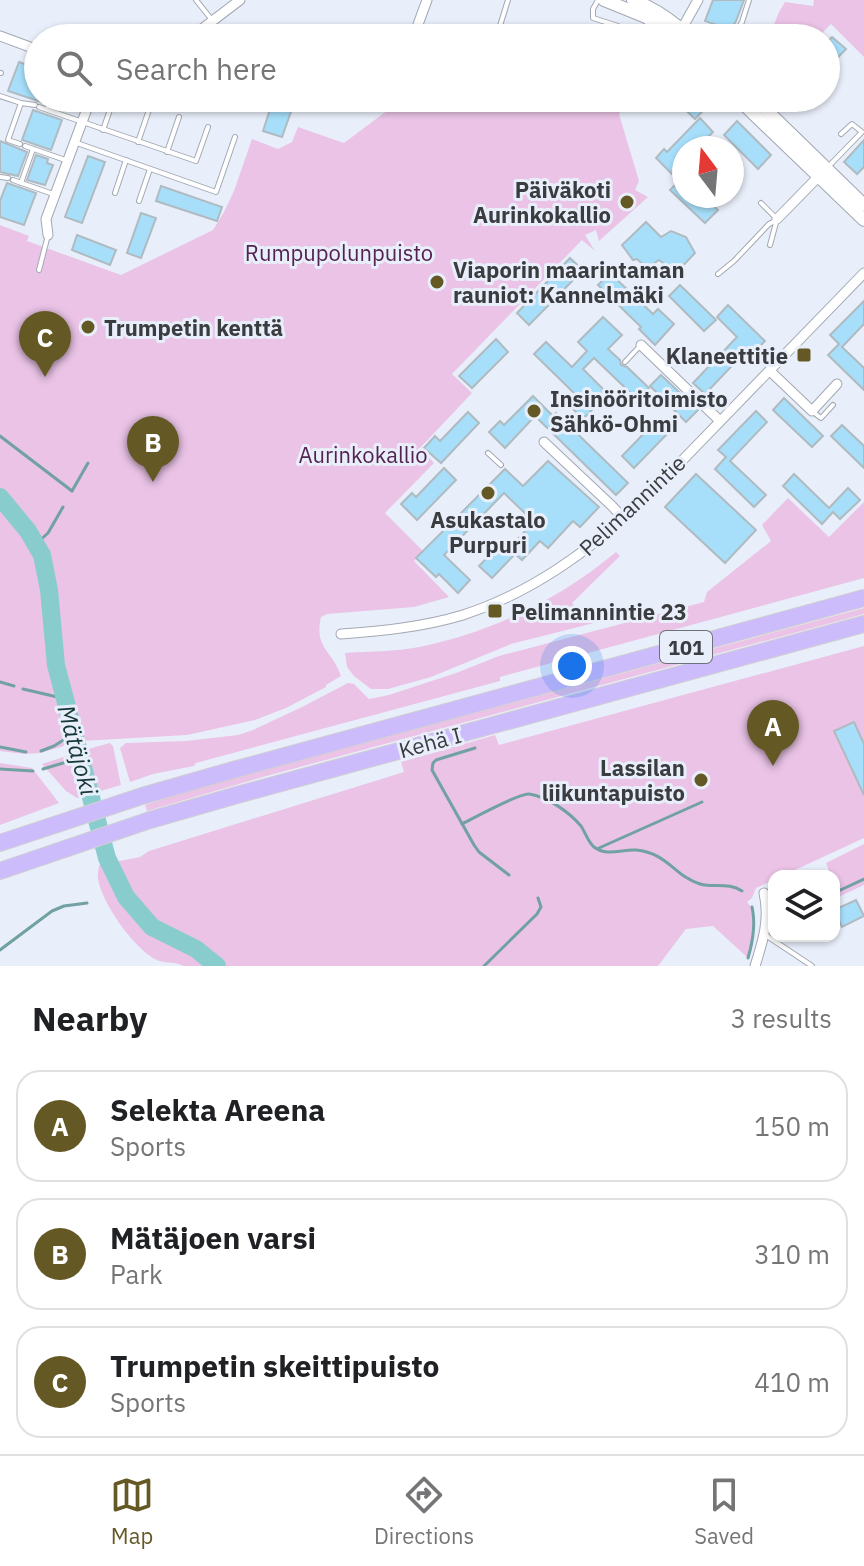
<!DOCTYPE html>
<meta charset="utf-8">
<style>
:root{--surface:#fff;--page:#f6f6f6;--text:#202124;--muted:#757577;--line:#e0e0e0;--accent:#645825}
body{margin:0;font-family:"IBM Plex Sans",sans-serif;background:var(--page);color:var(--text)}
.controls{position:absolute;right:24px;bottom:24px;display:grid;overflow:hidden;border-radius:16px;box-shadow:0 2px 6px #0004}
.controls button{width:72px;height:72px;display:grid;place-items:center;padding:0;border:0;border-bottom:2px solid var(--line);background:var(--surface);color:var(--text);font:40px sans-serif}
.compass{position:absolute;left:672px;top:136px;width:72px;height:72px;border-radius:50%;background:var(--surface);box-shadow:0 2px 6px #0004;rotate:344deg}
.you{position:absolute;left:572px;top:666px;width:28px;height:28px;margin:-20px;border:6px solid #fff;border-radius:50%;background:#1a73e8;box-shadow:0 0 0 12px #1a73e833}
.badge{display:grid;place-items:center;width:52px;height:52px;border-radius:50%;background:var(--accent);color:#fff;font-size:26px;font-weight:700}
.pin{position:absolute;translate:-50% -66px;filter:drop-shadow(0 2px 4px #0008)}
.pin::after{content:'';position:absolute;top:42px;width:28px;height:24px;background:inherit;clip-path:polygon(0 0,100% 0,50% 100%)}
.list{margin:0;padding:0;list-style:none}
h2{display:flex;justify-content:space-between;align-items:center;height:104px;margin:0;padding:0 32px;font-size:34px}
h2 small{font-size:26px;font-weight:400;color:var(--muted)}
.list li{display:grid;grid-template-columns:52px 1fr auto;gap:24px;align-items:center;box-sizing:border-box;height:112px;margin:0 16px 16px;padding:0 16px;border:2px solid var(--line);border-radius:24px}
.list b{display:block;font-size:30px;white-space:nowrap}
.list p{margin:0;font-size:26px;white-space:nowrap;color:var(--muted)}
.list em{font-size:26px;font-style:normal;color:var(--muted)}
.icon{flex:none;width:44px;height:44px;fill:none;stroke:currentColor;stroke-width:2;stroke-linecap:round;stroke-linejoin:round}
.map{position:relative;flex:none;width:864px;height:966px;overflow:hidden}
.search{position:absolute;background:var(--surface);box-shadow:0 2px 6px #0004;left:24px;right:24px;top:24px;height:88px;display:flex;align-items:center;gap:20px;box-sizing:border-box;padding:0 28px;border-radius:44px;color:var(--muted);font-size:30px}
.sheet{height:488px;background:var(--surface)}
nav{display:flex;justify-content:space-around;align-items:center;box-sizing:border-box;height:112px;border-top:2px solid var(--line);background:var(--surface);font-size:22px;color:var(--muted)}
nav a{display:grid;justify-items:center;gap:4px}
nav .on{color:var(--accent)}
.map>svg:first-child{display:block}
.green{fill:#eac3e6}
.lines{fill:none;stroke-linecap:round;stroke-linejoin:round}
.stream{stroke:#71a1a3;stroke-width:3}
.river{stroke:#89cccd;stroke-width:18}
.building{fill:#a7dffa;stroke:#afbbc1;stroke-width:2}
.lane-casing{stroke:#a3a9b3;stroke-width:6}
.street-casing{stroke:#a3a9b3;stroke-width:11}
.secondary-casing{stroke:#a3a9b3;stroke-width:14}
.highway-casing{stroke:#d0d0d1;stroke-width:18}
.lane{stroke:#fff;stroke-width:4}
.street{stroke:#fff;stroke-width:9}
.secondary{stroke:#fff;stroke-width:12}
.highway{stroke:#cdbcfc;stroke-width:16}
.poi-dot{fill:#645825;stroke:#e9effa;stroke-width:3}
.labels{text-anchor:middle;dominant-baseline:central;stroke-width:6;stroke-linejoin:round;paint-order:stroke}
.shield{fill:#e9effa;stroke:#6e7278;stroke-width:2}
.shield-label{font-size:20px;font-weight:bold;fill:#3a3c40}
.poi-label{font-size:22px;font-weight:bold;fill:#3a3c40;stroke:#e9effa;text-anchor:start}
.park-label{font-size:22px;fill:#542250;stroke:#e9effa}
.street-label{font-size:22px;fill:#3a3c40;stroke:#e9effa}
.water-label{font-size:24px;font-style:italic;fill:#153737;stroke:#e9effa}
</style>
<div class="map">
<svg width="864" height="966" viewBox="0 0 864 966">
<rect width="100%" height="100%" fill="#e9effa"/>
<g class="green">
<path d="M814,0H864V57L831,24L817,38H783L773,27L779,12L785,2L813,6Z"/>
<path d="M404,98H617L622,110L619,114L639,181L635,190L648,197L599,241L596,230L585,235L595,251L582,240L452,374L472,393L420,448L434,463L385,513L423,551L414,561L449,597L414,607L327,614L321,617C314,649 332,649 341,676L326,685V687L286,708L255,720L187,735L81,741L40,753L24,754L0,751V225L29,236L27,241L121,275L213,230L224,212L234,191L252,139L278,149L292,142L298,127L344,143Z"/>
<path d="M788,498L829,537L864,502V578L500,677V681L196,763L194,766L153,774L130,782L120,748L126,743L186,741L238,735L253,730L302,707L348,683L354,684L369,699L389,695L456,673L499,656L704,602L707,592L771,541L762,525Z"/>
<path d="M616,552L620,556L572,603L594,623L511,644L431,677L388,689H371L354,676L347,667L345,653C369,651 395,652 419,647C491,632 559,600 616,552Z"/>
<path d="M864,608V614L263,777L147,811L145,805L211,784Z"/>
<path d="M864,646V838L782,876H774V880L756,888L752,898L747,902C760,916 753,941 748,958L713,926L686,929L658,966H184C173,961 169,964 160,961C137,954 100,901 98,878C97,874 99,870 99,865L140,857L149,851L404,772L401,762L495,735L499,745Z"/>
<path d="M110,743L113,746L121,785L94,793L81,751Z"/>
<path d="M70,755L84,796L77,798L66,791L42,764Z"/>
<path d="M0,763L32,768L59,803L0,825Z"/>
<path d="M864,844V885L834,899V876H831L826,863Z"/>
</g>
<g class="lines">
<g class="stream">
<path d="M0,436L72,491"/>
<path d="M72,491L88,463"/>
<path d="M37,543L48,533L63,507"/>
<path d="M0,682L14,686"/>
<path d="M23,689L66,699"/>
<path d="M0,747L26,752"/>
<path d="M475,748L436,760L433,763L432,770L474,845L479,852L509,875"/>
<path d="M41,751L54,746L73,734"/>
<path d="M0,769L33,771"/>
<path d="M43,769L80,758"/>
<path d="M462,824C474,818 519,793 529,794C548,797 569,812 581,826C585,832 588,842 594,847C607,857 622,849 636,850C668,853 674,876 700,884C714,888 729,882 742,891"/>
<path d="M599,848L702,802"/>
<path d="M834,893L864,879"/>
<path d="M772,922L774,921"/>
<path d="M0,950L52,911L64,906L87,903"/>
<path d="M748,958C753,941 756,924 752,907"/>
<path d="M484,966L537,914L541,907L538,898"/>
</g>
<path class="river" d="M0,497L28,531L42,555L49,590L56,665L107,858L126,897L152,927L196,949L217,966"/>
</g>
<g class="building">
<path d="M713,0H744L736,21L731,30L705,21Z"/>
<path d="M832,37L846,49L826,70V43Z"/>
<path d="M19,62L38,69V98H46L44,103L8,91Z"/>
<path d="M673,98H715L695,119Z"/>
<path d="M272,103L292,109L282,137L263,131Z"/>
<path d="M33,110L62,120L51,150L22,140Z"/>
<path d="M700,118L713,132L697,148H684V162L672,174L656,158L664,149L667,152Z"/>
<path d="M737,121L771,155L758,169L724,135Z"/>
<path d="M864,140V167L857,174L844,162Z"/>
<path d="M0,141L27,152L18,176L0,172Z"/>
<path d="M36,155L48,159L47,163L53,165L45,185L27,180Z"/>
<path d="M88,156L105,162L82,223L65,217Z"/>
<path d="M684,176V196H703L718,210L705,223L670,190Z"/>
<path d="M7,183L36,193L24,225L0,217V201Z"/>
<path d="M161,186L222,207L217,221L156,201Z"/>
<path d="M141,213L156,218L141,258L127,253Z"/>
<path d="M646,222L661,237L671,231L686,237L695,253L676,273L659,260L647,268L637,259L633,260L622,245Z"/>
<path d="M77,235L116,250L110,265L72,250Z"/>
<path d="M570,258L583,270L529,325L517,313Z"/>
<path d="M610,273L653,314L658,309L674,324L655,345L639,329L641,327L598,285Z"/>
<path d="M680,285L716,320L704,331L669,296Z"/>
<path d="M864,301V324L842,347L864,368V390L828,355L839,344L830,335Z"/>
<path d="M728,305L765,341L753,353L749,348L705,394L693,383L737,337L717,317Z"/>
<path d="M603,317L622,335L608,349L620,360L621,365L627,367L649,388L638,400L594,358L583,369L608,394L583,419L567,403L576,395L534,354L546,342L572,367L587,351L578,342Z"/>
<path d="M496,339L508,352L472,388L459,376Z"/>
<path d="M661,375L698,410L686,422L650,386Z"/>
<path d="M533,396L553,416L556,413L628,483L616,495L535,416L505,448L489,432L500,421L504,425Z"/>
<path d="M784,398L823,436L812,447L773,410Z"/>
<path d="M756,411L767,422L730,461L766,495L754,507L715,469L726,457L718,450Z"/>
<path d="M468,412L479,423L441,463L424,448L435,436L440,441Z"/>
<path d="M657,420L669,432L634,468L622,456Z"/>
<path d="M842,425L864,446V468L831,436Z"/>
<path d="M548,461L599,507L580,527L573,521L548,548L540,541L522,560L515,554L492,578L479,566L502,542L509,548L534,522L504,493L444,555L470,580L458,593L439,574L436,577L416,558L505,469L523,486Z"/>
<path d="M444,468L456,480L417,520L401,504L412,493L416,497Z"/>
<path d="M696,474L756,530L725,563L665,507Z"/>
<path d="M794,474L829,508L848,488L860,500L840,519L833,512L822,524L783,486Z"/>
<path d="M854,722L864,744V795L834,731Z"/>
<path d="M856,900L864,916L842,927L834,910Z"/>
</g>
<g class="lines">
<g class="lane-casing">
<g id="lane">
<path d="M196,0L212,20"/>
<path d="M598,0L593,9V18L618,26L620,33"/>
<path d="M498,32L508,0"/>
<path d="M734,35L742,22L749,0"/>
<path d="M0,73H1"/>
<path d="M0,96L21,103L35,105"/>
<path d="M39,107L196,161L208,127"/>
<path d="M47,109L51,98"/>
<path d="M103,130L113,101"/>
<path d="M138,142L150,107"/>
<path d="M77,143L216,192L235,137"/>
<path d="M20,144L8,140L21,103"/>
<path d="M25,146L68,161"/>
<path d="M167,152L179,117"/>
<path d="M828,167L862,132L852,124L841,134"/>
<path d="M0,177L8,178"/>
<path d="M13,180L53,194"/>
<path d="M21,183L33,149"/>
<path d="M115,193L126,160"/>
<path d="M139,201L150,169"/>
<path d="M761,203L776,218"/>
<path d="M770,245L777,219"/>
<path d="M39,270L48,235"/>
<path d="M718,274L734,261L769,224L775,221"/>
<path d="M625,362L639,347"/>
<path d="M813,412L821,418L833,405"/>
<path d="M488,453L501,465"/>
<path d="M764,934L812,966"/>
</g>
</g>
<g class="street-casing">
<g id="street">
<path d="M680,32L698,0"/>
<path d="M0,36L38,50"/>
<path d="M190,38L240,0"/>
<path d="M413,38L427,0"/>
<path d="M777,219L821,174"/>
<path d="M48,235L46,219L91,98"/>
<path d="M641,345L720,421"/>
<path d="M770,371L812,411L837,384"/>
<path d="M544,442L612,506L624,519"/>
<path d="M341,634C382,631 423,627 463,615C531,593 587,552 640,504L864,273"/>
<path d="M755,966C763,941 770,919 764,893"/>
</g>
</g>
<g class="secondary-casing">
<g id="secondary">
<path d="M604,0L646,17L675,38"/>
<path d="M633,0C656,9 673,21 691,38"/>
<path d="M737,98L864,220"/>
<path d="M754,98L864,205"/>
</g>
</g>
<g class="highway-casing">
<g id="highway">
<path d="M0,843L142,796L233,770L864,598"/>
<path d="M0,871L150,820L237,795L864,624"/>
</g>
</g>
<use href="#lane" class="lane"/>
<use href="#street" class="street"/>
<use href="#secondary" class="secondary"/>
<use href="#highway" class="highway"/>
</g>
<g class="poi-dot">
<circle cx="627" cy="202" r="8"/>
<circle cx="437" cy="282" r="8"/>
<circle cx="88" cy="327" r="8"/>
<rect x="796" y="347" width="16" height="16" rx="4"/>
<circle cx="534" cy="411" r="8"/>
<circle cx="488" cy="493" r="8"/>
<rect x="487" y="603" width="16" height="16" rx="4"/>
<circle cx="701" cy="780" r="8"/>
</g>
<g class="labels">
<rect class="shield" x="660" y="631" width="52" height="32" rx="6"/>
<g class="shield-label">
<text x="686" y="647">101</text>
</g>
<g class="poi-label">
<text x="611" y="189" text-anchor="end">Päiväkoti<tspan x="611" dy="25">Aurinkokallio</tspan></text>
<text x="453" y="269">Viaporin maarintaman<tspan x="453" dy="25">rauniot: Kannelmäki</tspan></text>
<text x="104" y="327">Trumpetin kenttä</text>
<text x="788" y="355" text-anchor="end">Klaneettitie</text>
<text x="550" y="398">Insinööritoimisto<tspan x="550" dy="25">Sähkö-Ohmi</tspan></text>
<text x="488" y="519" text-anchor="middle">Asukastalo<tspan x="488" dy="25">Purpuri</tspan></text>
<text x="511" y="611">Pelimannintie 23</text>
<text x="685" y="767" text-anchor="end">Lassilan<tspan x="685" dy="25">liikuntapuisto</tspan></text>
</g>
<g class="park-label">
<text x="339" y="252">Rumpupolunpuisto</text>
<text x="363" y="454">Aurinkokallio</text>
</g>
<g class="street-label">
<text transform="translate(632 505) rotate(-43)">Pelimannintie</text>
<text transform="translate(430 742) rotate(-15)">Kehä I</text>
</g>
<g class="water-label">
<text transform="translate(78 750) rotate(75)">Mätäjoki</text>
</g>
</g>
</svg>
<div class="controls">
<button><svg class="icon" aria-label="layers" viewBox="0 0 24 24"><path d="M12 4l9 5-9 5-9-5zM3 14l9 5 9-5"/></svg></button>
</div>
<svg class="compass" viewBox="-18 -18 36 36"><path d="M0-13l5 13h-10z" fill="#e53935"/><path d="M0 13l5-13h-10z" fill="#757577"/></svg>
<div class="you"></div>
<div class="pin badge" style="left:773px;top:766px">A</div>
<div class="pin badge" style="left:153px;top:482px">B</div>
<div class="pin badge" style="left:45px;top:377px">C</div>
<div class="search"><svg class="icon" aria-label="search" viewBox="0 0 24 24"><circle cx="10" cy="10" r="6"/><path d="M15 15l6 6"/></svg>Search here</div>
</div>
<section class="sheet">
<h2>Nearby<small>3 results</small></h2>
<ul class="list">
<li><span class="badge">A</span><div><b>Selekta Areena</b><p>Sports</p></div><em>150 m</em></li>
<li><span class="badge">B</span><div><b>Mätäjoen varsi</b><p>Park</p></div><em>310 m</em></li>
<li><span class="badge">C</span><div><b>Trumpetin skeittipuisto</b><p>Sports</p></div><em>410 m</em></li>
</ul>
</section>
<nav>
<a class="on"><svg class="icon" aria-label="map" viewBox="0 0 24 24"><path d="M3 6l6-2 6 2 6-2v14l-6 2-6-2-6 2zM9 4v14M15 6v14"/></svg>Map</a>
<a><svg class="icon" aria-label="directions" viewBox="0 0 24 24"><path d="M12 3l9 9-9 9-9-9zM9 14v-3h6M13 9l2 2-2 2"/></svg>Directions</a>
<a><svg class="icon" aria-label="saved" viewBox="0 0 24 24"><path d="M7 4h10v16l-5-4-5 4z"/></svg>Saved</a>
</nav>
